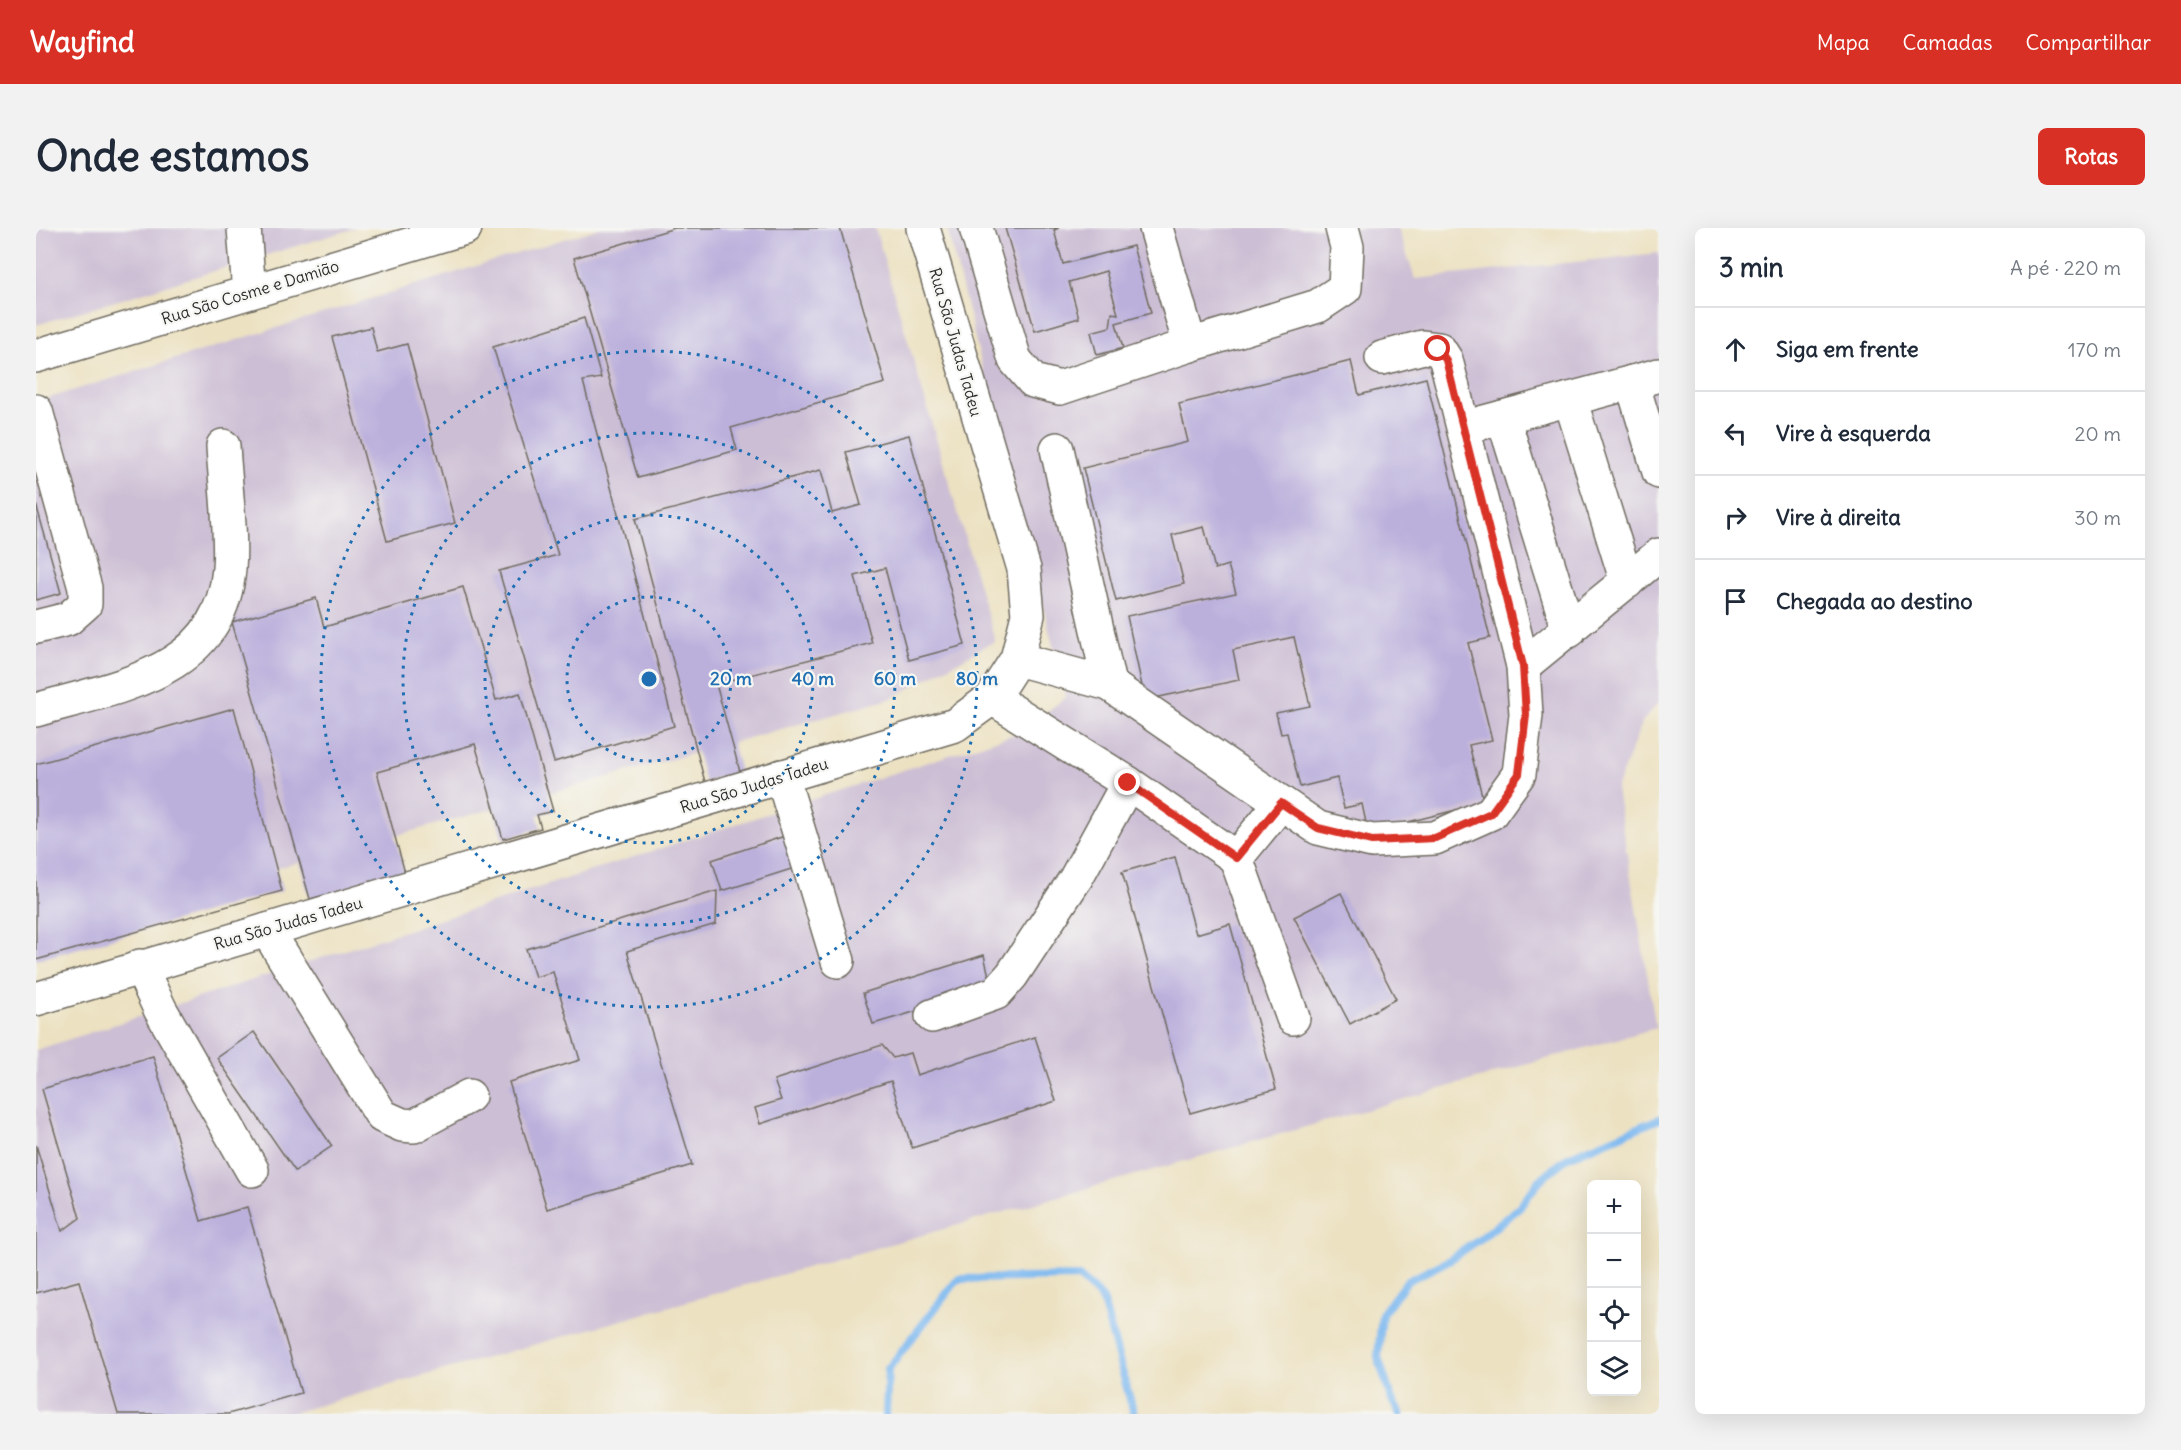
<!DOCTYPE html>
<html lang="pt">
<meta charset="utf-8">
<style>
:root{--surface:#fff;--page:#f2f2f3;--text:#1f2937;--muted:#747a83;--line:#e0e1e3;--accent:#d93025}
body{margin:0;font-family:Delius,sans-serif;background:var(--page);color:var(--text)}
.controls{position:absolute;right:18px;bottom:18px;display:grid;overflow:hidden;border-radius:9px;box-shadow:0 6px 24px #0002}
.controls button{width:54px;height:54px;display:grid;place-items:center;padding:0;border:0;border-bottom:2px solid var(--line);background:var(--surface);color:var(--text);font:30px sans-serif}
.stop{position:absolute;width:18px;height:18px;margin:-14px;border:4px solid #d93025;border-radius:50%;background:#fff}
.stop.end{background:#d93025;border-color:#fff;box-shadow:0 2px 6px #0008}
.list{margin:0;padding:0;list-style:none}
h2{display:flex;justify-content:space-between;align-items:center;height:78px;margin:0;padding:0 24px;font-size:26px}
h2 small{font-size:20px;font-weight:400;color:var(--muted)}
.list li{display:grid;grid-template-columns:39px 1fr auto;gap:18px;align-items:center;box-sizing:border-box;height:84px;padding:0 24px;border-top:2px solid var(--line)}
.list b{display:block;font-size:22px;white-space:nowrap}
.list em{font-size:20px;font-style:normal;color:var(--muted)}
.icon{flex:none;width:33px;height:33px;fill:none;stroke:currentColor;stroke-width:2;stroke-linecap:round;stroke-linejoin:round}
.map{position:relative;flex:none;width:1623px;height:1186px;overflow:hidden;border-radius:9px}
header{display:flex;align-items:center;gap:36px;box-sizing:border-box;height:84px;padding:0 30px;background:var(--accent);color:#fff}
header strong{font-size:28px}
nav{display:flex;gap:33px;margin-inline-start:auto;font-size:21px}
.intro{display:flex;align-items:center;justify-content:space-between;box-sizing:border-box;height:144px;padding:0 36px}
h1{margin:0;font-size:42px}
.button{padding:15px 27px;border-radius:9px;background:var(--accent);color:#fff;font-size:21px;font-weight:700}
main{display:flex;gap:36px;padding:0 36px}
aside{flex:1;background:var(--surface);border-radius:9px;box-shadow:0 6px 24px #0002}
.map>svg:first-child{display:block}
.industrial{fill:#ccbed4}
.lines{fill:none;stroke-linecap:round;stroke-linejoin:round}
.stream{stroke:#7eb9f0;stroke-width:8}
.building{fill:#bbb0dc}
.minor-casing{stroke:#6f6b60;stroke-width:36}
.minor{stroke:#fff;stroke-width:33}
.route{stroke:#d93025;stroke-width:8}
.ring{fill:none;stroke:#1f6fb2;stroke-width:3;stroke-dasharray:3 6}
.labels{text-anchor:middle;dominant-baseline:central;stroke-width:4.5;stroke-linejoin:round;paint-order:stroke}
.street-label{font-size:16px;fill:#2b2b2b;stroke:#f6f6f2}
.centre{fill:#1f6fb2;stroke:#f6f6f2;stroke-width:3}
.ring-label{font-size:18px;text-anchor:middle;font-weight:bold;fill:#1f6fb2;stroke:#f6f6f2;stroke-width:4.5;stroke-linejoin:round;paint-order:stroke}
</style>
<header>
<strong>Wayfind</strong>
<nav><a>Mapa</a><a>Camadas</a><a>Compartilhar</a></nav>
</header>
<div class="intro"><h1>Onde estamos</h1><a class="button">Rotas</a></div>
<main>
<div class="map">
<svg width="1623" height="1186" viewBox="0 0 1623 1186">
<rect width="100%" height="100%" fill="#f6f6f2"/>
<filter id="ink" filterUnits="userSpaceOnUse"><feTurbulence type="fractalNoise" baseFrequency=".0167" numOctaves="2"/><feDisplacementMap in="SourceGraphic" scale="12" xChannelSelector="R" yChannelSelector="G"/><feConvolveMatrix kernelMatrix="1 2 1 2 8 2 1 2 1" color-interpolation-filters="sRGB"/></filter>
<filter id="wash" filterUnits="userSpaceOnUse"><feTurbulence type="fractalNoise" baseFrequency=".008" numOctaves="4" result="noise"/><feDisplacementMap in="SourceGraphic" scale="24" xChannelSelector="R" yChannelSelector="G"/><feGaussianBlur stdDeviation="1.35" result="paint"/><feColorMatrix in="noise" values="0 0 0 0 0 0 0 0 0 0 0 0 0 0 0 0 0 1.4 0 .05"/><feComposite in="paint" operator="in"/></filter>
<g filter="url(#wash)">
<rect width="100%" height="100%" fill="#ece1c1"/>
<g class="industrial">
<path d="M0,0H320L0,97Z"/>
<path d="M564,0H839L959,413L854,471L0,707V174Z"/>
<path d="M911,0H1362L1379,51L1623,25V474L1606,494L1580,561L1620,800L252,1186H0V822L985,504L1030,469Z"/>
</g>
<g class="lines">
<g class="stream">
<path d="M850,1186L852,1141L922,1051L1043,1049L1066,1070L1098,1186"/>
<path d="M1364,1186L1355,1170L1342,1129L1346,1086L1371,1053L1412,1033L1444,1011L1483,980L1504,952L1532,929L1623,891"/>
</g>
</g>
<g id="blocks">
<g class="building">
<path d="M639,0H804L849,155L695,200L701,222L602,250L538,30Z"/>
<path d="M969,0H1023L1018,2L1027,36L1097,18L1115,85L1080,95L1087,120L1061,127L1055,104L1074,99L1076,85L1082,86L1070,43L1033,54L1043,90L999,103Z"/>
<path d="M548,90L565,150L547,153L638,498L518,534L463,343L522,327L457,119Z"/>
<path d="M335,99L341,124L371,116L419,295L351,313L296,109Z"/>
<path d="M1315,133L1323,167L1390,150L1454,410L1432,415L1456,512L1433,517L1448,575L1332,604L1326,576L1308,580L1301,550L1264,559L1251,505L1245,506L1240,485L1274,478L1258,409L1197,422L1203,452L1109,472L1091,388L1200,365L1192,337L1179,341L1168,299L1136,307L1148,356L1080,373L1047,240L1152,214L1143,176Z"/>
<path d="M873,207L929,417L873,432L849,340L819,348L836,415L680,456L704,544L669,554L599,291L785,242L796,285L825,277L810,224Z"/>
<path d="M0,276L25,365L0,372Z"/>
<path d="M427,359L460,472L484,465L517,583L501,587L505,600L467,611L439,516L341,544L369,645L274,671L196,394L280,370L288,399Z"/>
<path d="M198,480L246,663L0,732V536Z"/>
<path d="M758,605L768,637L686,663L676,632Z"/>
<path d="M1139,629L1160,706L1194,696L1240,861L1154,885L1086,644Z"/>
<path d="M681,663L680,696L591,723L656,937L511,981L473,854L544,832L517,744L499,749L490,721Z"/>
<path d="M1305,665L1360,771L1314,796L1258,689Z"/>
<path d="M948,727L956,761L837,796L827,765Z"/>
<path d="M218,804L296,918L259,943L181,830Z"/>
<path d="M999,809L1020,873L876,920L855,853L724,896L719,880L745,872L738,852L846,817L857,830L874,825L881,847Z"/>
<path d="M117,828L165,993L211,979L265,1165L192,1186H82L43,1053L0,1065V917L26,1003L44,990L6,861Z"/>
</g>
</g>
</g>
<g filter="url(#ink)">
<use href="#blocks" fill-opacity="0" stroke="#6f6b60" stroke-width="1.5"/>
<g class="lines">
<g class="minor-casing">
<g id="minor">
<path d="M208,0L213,64"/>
<path d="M940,0L979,132L997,153L1024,160L1154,117L1120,0"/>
<path d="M1154,117L1282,78L1309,60L1311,19L1306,0"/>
<path d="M0,128L429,0"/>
<path d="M1596,154L1623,244"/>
<path d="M1534,171L1591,354"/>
<path d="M0,183L49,360V376L32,391L0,399"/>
<path d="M1467,189L1533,403"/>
<path d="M1445,195L1623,147"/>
<path d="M1021,221L1073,456"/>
<path d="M981,431L1073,456L1282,600L1336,613L1399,610L1455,585L1483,546L1490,487L1487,438L1410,132L1403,121L1387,119L1346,130"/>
<path d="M1487,438L1623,327"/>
<path d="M956,470L1092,555L1200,630L1245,575"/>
<path d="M0,482C82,458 184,446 193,341C196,305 189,255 187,218"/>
<path d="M746,548L802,733"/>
<path d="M1200,630L1257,790"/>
<path d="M231,702L346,888L366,897L378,898L433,868"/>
<path d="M104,738L124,781L216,942"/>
<path d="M0,771L919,497L956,470L981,431L992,387L988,341L887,0"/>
<path d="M896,788L960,765L976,747L1040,650L1092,555"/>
</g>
</g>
<use href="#minor" class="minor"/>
</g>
</g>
<g class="lines" filter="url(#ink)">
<path class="route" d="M1092,555L1200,630L1245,575L1282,600L1336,613L1399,610L1455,585L1483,546L1490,487L1487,438L1410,132L1402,121"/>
</g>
<g class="ring">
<circle cx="613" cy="451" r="82"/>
<circle cx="613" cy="451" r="164"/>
<circle cx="613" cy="451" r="246"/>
<circle cx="613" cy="451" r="328"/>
</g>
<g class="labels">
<g class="street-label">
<text transform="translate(214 64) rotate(-17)">Rua São Cosme e Damião</text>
<text transform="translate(920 114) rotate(74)">Rua São Judas Tadeu</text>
<text transform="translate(718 557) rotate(-17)">Rua São Judas Tadeu</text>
<text transform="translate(252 695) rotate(-16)">Rua São Judas Tadeu</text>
</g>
</g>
<circle cx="613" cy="451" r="9" class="centre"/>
<g class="ring-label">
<text x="695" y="457">20 m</text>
<text x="777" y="457">40 m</text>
<text x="859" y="457">60 m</text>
<text x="941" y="457">80 m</text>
</g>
</svg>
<div class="controls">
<button>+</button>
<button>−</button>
<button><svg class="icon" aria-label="locate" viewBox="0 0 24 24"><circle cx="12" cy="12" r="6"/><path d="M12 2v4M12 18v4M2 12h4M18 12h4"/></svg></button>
<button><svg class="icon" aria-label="layers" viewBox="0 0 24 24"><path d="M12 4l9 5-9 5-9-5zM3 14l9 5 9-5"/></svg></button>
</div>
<div class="stop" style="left:1402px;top:121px"></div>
<div class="stop end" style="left:1092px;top:555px"></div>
</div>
<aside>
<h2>3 min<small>A pé · 220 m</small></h2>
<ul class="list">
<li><svg class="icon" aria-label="ahead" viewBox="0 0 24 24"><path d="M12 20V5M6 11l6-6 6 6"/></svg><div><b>Siga em frente</b></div><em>170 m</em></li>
<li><svg class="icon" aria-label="left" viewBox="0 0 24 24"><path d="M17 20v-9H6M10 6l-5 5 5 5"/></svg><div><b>Vire à esquerda</b></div><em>20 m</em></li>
<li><svg class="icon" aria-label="right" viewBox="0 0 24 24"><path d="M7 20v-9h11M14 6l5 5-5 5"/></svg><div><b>Vire à direita</b></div><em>30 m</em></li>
<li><svg class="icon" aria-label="arrive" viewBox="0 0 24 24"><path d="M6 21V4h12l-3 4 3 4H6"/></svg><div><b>Chegada ao destino</b></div></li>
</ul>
</aside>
</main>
